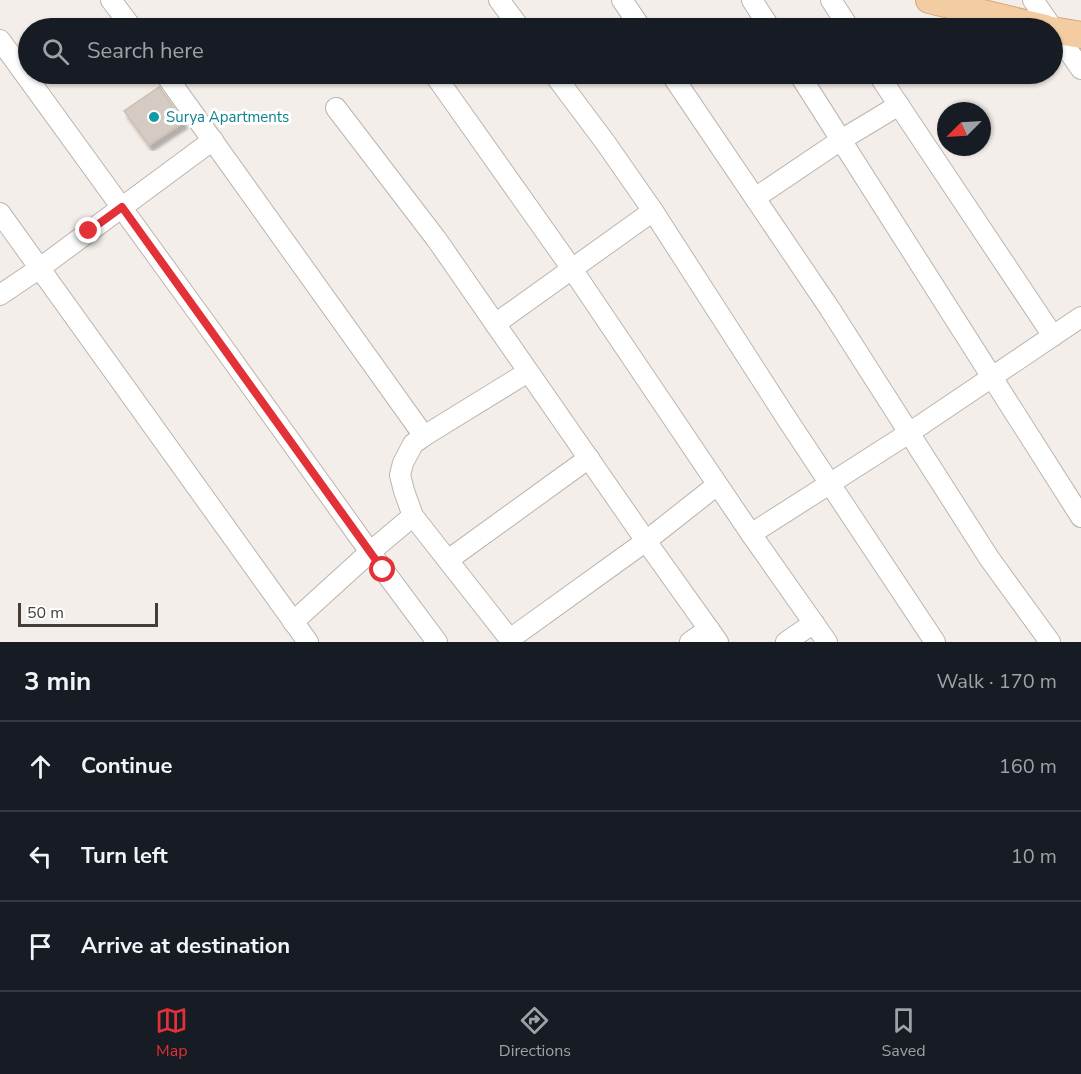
<!DOCTYPE html>
<meta charset="utf-8">
<style>
:root{--surface:#171b24;--page:#20242c;--text:#f1f3f6;--muted:#9ea1a6;--line:#363941;--accent:#e23137}
body{margin:0;font-family:"Nunito Sans",sans-serif;background:var(--page);color:var(--text)}
.compass{position:absolute;left:937px;top:102px;width:54px;height:54px;border-radius:50%;background:var(--surface);box-shadow:0 2px 4px #0004;rotate:246deg}
.scale{position:absolute;left:18px;bottom:15px;width:140px;box-sizing:border-box;padding-left:6px;border:3px solid #453e38;border-top:0;font-size:16px;line-height:21px;white-space:nowrap;color:#453e38;-webkit-text-stroke:4px #fff;paint-order:stroke}
.stop{position:absolute;width:18px;height:18px;margin:-14px;border:4px solid #e23137;border-radius:50%;background:#fff}
.stop.end{background:#e23137;border-color:#fff;box-shadow:0 2px 6px #0008}
.list{margin:0;padding:0;list-style:none}
h2{display:flex;justify-content:space-between;align-items:center;height:78px;margin:0;padding:0 24px;font-size:26px}
h2 small{font-size:20px;font-weight:400;color:var(--muted)}
.list li{display:grid;grid-template-columns:39px 1fr auto;gap:18px;align-items:center;box-sizing:border-box;height:90px;padding:0 24px;border-top:2px solid var(--line)}
.list b{display:block;font-size:22px;white-space:nowrap}
.list em{font-size:20px;font-style:normal;color:var(--muted)}
.icon{flex:none;width:33px;height:33px;fill:none;stroke:currentColor;stroke-width:2;stroke-linecap:round;stroke-linejoin:round}
.map{position:relative;flex:none;width:1081px;height:642px;overflow:hidden}
.search{position:absolute;background:var(--surface);box-shadow:0 2px 4px #0004;left:18px;right:18px;top:18px;height:66px;display:flex;align-items:center;gap:15px;box-sizing:border-box;padding:0 21px;border-radius:33px;color:var(--muted);font-size:22px}
.sheet{height:348px;background:var(--surface)}
nav{display:flex;justify-content:space-around;align-items:center;box-sizing:border-box;height:84px;border-top:2px solid var(--line);background:var(--surface);font-size:16px;color:var(--muted)}
nav a{display:grid;justify-items:center;gap:3px}
nav .on{color:var(--accent)}
.map>svg:first-child{display:block}
.building{fill:#d6cbc3;stroke:#cdbeb4;stroke-width:1.5;filter:url(#shadow)}
.lines{fill:none;stroke-linecap:round;stroke-linejoin:round}
.minor-casing{stroke:#bdb4ad;stroke-width:22}
.major-casing{stroke:#d7a673;stroke-width:28}
.minor{stroke:#fff;stroke-width:20}
.major{stroke:#f3cda1;stroke-width:26}
.route{stroke:#e23137;stroke-width:8}
.culture-dot{fill:#0f9aa8;stroke:#fff;stroke-width:2}
.labels{text-anchor:middle;dominant-baseline:central;stroke-width:6;stroke-linejoin:round;paint-order:stroke}
.culture-label{font-size:15px;fill:#0d838f;stroke:#fff;text-anchor:start}
</style>
<div class="map">
<svg width="1081" height="642" viewBox="0 0 1081 642">
<defs>
<filter id="shadow"><feDropShadow dx="3.5" dy="6" stdDeviation="1.5" flood-color="#0004"/></filter>
</defs>
<rect width="100%" height="100%" fill="#f3eee9"/>
<path class="building" d="M159,87L184,122L149,145L124,111Z"/>
<g class="lines">
<g class="minor-casing">
<g id="minor">
<path d="M111,0L132,28"/>
<path d="M499,0L520,28"/>
<path d="M622,0L641,28"/>
<path d="M752,0L770,28"/>
<path d="M831,0L849,28"/>
<path d="M1033,0L1081,69"/>
<path d="M0,40L220,343L370,552L437,642"/>
<path d="M165,74L424,436"/>
<path d="M434,74L572,269L751,534L827,642"/>
<path d="M554,74L605,142L653,211L787,419L935,642"/>
<path d="M671,74L830,309L989,558L1050,642"/>
<path d="M799,74L1081,517"/>
<path d="M878,74L1053,336"/>
<path d="M336,108L437,240L646,541L718,642"/>
<path d="M755,198L841,140L899,105"/>
<path d="M0,213L308,642"/>
<path d="M0,295L40,268L213,140"/>
<path d="M495,324L653,211"/>
<path d="M751,534L909,433L1081,317"/>
<path d="M448,560L589,458"/>
<path d="M293,622L370,552L413,516"/>
<path d="M510,639L646,541L717,485"/>
<path d="M512,642L413,516L404,491L400,475L403,463L413,444L424,436L528,372"/>
<path d="M690,642L709,629"/>
<path d="M786,642L814,623"/>
</g>
</g>
<g class="major-casing">
<g id="major">
<path d="M929,0L1045,28"/>
<path d="M1052,30L1081,35"/>
</g>
</g>
<use href="#minor" class="minor"/>
<use href="#major" class="major"/>
</g>
<g class="lines">
<path class="route" d="M89,231L122,207L383,570"/>
</g>
<circle class="culture-dot" cx="154" cy="117" r="6"/>
<g class="labels">
<g class="culture-label">
<text x="166" y="117">Surya Apartments</text>
</g>
</g>
</svg>
<svg class="compass" viewBox="-18 -18 36 36"><path d="M0-13l5 13h-10z" fill="#e53935"/><path d="M0 13l5-13h-10z" fill="#9ea1a6"/></svg>
<div class="scale">50 m</div>
<div class="stop" style="left:383px;top:570px"></div>
<div class="stop end" style="left:89px;top:231px"></div>
<div class="search"><svg class="icon" aria-label="search" viewBox="0 0 24 24"><circle cx="10" cy="10" r="6"/><path d="M15 15l6 6"/></svg>Search here</div>
</div>
<section class="sheet">
<h2>3 min<small>Walk · 170 m</small></h2>
<ul class="list">
<li><svg class="icon" aria-label="ahead" viewBox="0 0 24 24"><path d="M12 20V5M6 11l6-6 6 6"/></svg><div><b>Continue</b></div><em>160 m</em></li>
<li><svg class="icon" aria-label="left" viewBox="0 0 24 24"><path d="M17 20v-9H6M10 6l-5 5 5 5"/></svg><div><b>Turn left</b></div><em>10 m</em></li>
<li><svg class="icon" aria-label="arrive" viewBox="0 0 24 24"><path d="M6 21V4h12l-3 4 3 4H6"/></svg><div><b>Arrive at destination</b></div></li>
</ul>
</section>
<nav>
<a class="on"><svg class="icon" aria-label="map" viewBox="0 0 24 24"><path d="M3 6l6-2 6 2 6-2v14l-6 2-6-2-6 2zM9 4v14M15 6v14"/></svg>Map</a>
<a><svg class="icon" aria-label="directions" viewBox="0 0 24 24"><path d="M12 3l9 9-9 9-9-9zM9 14v-3h6M13 9l2 2-2 2"/></svg>Directions</a>
<a><svg class="icon" aria-label="saved" viewBox="0 0 24 24"><path d="M7 4h10v16l-5-4-5 4z"/></svg>Saved</a>
</nav>
